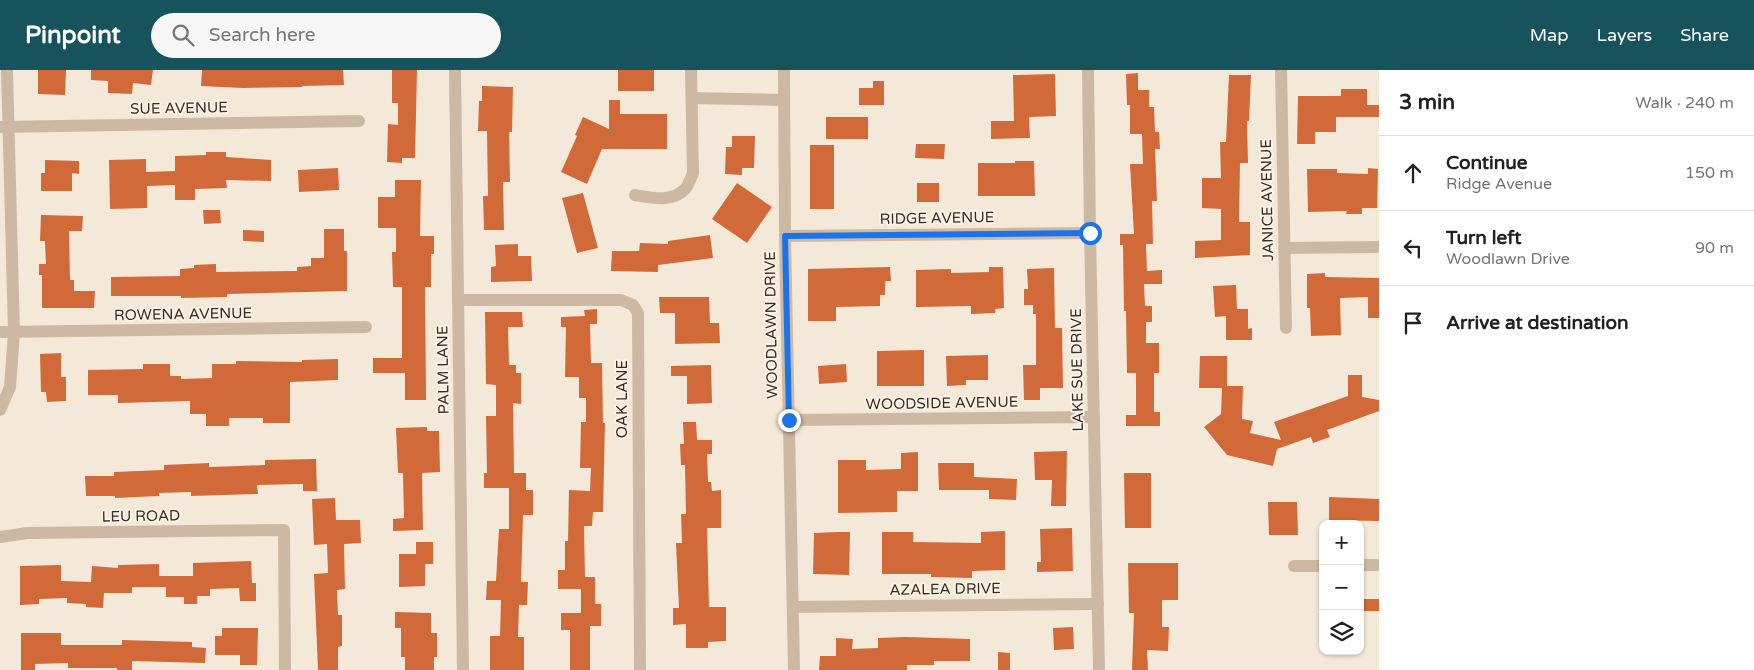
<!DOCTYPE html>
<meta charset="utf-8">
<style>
:root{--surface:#fff;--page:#f6f6f6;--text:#202124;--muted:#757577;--line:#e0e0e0;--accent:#17535c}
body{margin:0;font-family:"Varela Round",sans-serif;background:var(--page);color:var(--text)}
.controls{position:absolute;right:15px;bottom:15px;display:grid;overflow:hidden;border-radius:10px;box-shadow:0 1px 4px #0004}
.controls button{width:45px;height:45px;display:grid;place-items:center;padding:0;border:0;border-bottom:1px solid var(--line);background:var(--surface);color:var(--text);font:25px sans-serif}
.stop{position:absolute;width:15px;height:15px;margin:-11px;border:4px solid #1a73e8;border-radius:50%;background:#fff}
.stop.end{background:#1a73e8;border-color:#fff;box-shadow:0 1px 5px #0008}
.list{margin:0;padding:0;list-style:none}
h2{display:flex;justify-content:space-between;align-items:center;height:65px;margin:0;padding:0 20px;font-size:21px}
h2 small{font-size:16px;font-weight:400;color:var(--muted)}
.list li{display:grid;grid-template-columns:32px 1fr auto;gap:15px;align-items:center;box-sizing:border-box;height:75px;padding:0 20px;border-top:1px solid var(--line)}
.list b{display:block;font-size:19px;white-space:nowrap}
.list p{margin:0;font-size:16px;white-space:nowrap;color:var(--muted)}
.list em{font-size:16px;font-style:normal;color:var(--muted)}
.icon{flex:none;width:28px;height:28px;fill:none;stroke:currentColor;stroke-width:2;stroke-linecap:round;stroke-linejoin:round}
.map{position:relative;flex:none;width:1379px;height:600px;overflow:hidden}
header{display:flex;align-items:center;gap:30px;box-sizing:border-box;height:70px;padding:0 25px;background:var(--accent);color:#fff}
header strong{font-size:24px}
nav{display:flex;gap:28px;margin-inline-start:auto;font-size:18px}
.search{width:350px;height:45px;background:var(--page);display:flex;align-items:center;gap:12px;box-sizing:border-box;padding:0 18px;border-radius:28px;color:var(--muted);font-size:19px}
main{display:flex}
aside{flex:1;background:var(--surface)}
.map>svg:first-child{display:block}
.building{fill:#d26938}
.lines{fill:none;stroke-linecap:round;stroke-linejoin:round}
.minor{stroke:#cdb9a3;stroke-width:12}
.route{stroke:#1a73e8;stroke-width:6}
.labels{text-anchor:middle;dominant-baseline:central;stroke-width:4;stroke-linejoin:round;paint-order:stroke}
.street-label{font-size:15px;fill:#372c26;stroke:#fbf2e5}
</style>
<header>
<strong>Pinpoint</strong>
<div class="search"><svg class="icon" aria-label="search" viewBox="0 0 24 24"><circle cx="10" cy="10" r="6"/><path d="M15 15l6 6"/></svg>Search here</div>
<nav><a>Map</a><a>Layers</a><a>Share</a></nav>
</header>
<main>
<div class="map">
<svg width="1379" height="600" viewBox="0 0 1379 600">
<rect width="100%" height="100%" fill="#f4e9d8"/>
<g class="building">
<path d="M38,0H66L65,25L38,24Z"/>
<path d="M91,0H153L151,15L133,13L132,24L108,23V11L91,10Z"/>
<path d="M202,0H343L344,15L302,16V17L243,18L201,16Z"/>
<path d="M392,0H417L415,88H402V93L387,92L388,54L398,55V33H392Z"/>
<rect x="618" y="0" width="36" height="21"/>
<path d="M1138,3V20H1149V37H1154L1155,62H1159L1160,79H1155L1157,131H1152L1153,174H1146L1147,201L1162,200V214H1144L1145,236H1152V252H1146V273H1159V303H1154V342H1160V356H1126V345H1136V303H1127L1126,241H1124L1123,175H1120V164H1134L1130,94H1143L1142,64H1130V35H1127L1126,4Z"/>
<path d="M1055,4L1056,46L1029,47L1030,68L991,69V51H1014L1013,5Z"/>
<path d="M1229,5H1251L1249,51H1247L1248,93H1240L1239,152H1250V185L1195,188V171L1221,170V139L1202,138V108H1221L1220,72H1226Z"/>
<path d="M873,11H884V35H859V18H873Z"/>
<path d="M482,16L513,17L512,62H509L510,112H503L504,160H484L483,126H488L487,61H478L479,31H482Z"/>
<path d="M1341,19H1367V35H1379V47H1336V62H1315V74H1297L1298,26H1341Z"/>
<path d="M609,30H620V44H667V79H602L587,114L561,102L577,66L575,65L583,47L609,59Z"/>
<rect x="826" y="47" width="42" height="22"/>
<path d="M732,66H755L754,98H742V105L725,104L726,77H732Z"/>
<path d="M916,74H945L944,89L915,88Z"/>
<rect x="810" y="75" width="24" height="64"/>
<path d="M206,82H226V87L271,90V111L226,110L227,118L195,119V130H175V115L147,116V138L110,139L109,90L146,89V102L175,101V86L206,85Z"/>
<path d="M45,90L79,91V104L72,103V121H41V103H45Z"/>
<path d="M1015,91H1034L1035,126H978V93H1015Z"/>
<path d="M338,98L339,120L299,122L298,100Z"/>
<path d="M1368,98L1378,99L1377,138H1362V144H1346L1347,141L1308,142L1307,99H1337V103L1368,104Z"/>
<path d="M395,110H421L420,166H434V184H431V217H425L426,330H405V303H373V288H402V217H393L392,182H396V158H378V127H395Z"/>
<path d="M737,113L772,137L747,173L712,149Z"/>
<rect x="917" y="113" width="22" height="19"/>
<path d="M583,123L598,178L577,183L562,128Z"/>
<path d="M203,140H220L221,153L204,154Z"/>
<path d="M41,145L83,146L82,161H69L70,210H74V221H95L94,238H42V205H39V194H46L45,171H40Z"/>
<path d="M324,159H344V181H347V221L227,224V227L181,228V226H111V207L180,206V199L194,198V195L216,194V202L297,201V197L311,196V188H324Z"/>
<path d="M243,160L264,161V172L243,171Z"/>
<path d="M710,165L713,188L658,195V202L611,201L612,181H639L640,173L668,174V171Z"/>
<path d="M518,174V186H531L532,211L491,212V197L496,196L495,175Z"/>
<path d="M890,197L891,211H885V225H880V236L836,237V251H808V199Z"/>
<path d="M989,197H1003L1004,238L995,239V243L971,244V236L916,237V200L951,199V203L989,202Z"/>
<path d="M1054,198L1055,258H1062L1063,318H1040V330H1024L1023,295H1036V244H1033V235H1024V219H1028L1027,199Z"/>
<path d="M1325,203V207L1379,208V248H1368V227L1340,228L1341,265L1311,266L1310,238H1307V204Z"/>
<path d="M1236,215L1237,239H1248V259L1252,258V270H1226V246L1215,247L1213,216Z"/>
<path d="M659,227H709L710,253H719L720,273L675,274V243H660Z"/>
<path d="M597,239V254H590L591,293H602L603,353H605L603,442H593L592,456H584L585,507H595V534H601V556H590V600H570V560H561V543H581V519H558V500H565V471H568L569,420L590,421L591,398H580L581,352H586V328H579V307H565L566,257H561V247L585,246L584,240Z"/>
<path d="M485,242H522L523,257H508L509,295H516V303H521V334L513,333L514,403H526V420H533V445H523L521,512H528L527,535H519L518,567H524V600H490V566H500L501,530H486L487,511H496L499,459H509V418H484V403H487L486,346H496V315L486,314Z"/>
<path d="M924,280V316H877V281Z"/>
<path d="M61,283V307H66V331L47,332L46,322H41L40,284Z"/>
<path d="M988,285V310H966V315L947,316L946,286Z"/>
<path d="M1200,286H1227V316H1243L1242,349L1253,351L1250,363L1281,370L1274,352L1348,326V305H1362V327L1379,330V341L1327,360L1330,367L1313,373L1311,367L1277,379L1273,396L1227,385L1204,357L1221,344L1222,318H1199Z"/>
<path d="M338,289V310L290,312V353H263V348H229V356H206V344H190V331L118,333V325H88V300L143,299V294H170V306H181V309L212,308V294H236V291L302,292V290Z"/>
<path d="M846,294L847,312L819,314L818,296Z"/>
<path d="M711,295L712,333L687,334V306H671V296Z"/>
<path d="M683,352H696L697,370H712V384H707L708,412H711L712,421L721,420V458H707L709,537H726V571L708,572V578H686V554L673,555V538H679L676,473H682L681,444H686L685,395H681L680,374H684Z"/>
<path d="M427,357V361H439L440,402L422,403L423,460L393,461V449L404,448L403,403H398L396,358Z"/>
<path d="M1067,381L1066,436H1051L1052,410H1035L1034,382Z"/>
<path d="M918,382V421H897V442L838,443V390H866V400L901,399V383Z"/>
<path d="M316,389L317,421H303V414L257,415L258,424L191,426V422L159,423V426L115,428V426H86L85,406H114V402L164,400V395L209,393V397L239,396L265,395V390Z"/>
<path d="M938,393H974V407L1017,409L1016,430L989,429V420H939Z"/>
<path d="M1124,403H1151V458H1125Z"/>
<path d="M1329,427L1379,429V451L1329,450Z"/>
<path d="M335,428L336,450H360L361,473L344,474L345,519L337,520L338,545H342V576L338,577V600H318L314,504L328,503L327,474L314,475L312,429Z"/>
<path d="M1268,432H1297L1298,465H1269Z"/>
<path d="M1072,458L1073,501L1037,502V492H1041L1040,459Z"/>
<path d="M1005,461V500L972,501V508L931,507V504H882V462H913V472L981,473V462Z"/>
<path d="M838,462H850L849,505L813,504L814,463Z"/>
<path d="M416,472H433V494H425V516L399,517V484H416Z"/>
<path d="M251,491L252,513H256V531H240L239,518L210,519V526H197V534H184V527H166V517H132V523H104L103,538L86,537V534L67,533V528L39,529V534L20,535V496L61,495V511L91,512L92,496L118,498V495L159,494V506H193V493Z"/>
<path d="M1128,493H1178V530H1162V557H1169L1168,581L1147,580L1148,600H1132L1134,543H1129Z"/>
<rect x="1360" y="529" width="19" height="12"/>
<path d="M395,542L431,543V563H437V587H434V600H405V587H401V558H395Z"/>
<path d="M1073,557L1074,579L1054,580L1053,558Z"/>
<path d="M222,558H258L257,595H240V585H215V566H222Z"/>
<path d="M21,563H61V575H122V570L192,572V577L206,578L205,593L132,591V600H117V598H68V593L35,594V600H21Z"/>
<path d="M906,567L970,569V591H934V595H907V600H819L820,586H836V568L853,569L852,579L878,578V568Z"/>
<path d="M998,582L1010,583V600H998Z"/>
</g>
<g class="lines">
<g class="minor">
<path d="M455,0L463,600"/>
<path d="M784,0L785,166L794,600"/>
<path d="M1088,0L1090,163L1099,600"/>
<path d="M1281,0L1286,258"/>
<path d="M692,28L784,30"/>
<path d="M0,57L359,51"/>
<path d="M635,125C652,128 673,133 686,118C689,114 691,107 693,103L691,0"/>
<path d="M785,166L1090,163"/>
<path d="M1284,178L1379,177"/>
<path d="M458,230H621L633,235L638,243L640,600"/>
<path d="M0,262L366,257"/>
<path d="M0,340L10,317L14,263L7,0"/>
<path d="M789,350L1094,347"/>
<path d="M0,467L27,463L284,460L285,600"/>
<path d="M1360,495H1379"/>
<path d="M1294,496H1323"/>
<path d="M793,537L1098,534"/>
</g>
</g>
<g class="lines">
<path class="route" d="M789,350L785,166L1090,163"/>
</g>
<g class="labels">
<g class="street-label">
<text transform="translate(179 38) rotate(-1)">SUE AVENUE</text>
<text transform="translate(1267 130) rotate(-91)">JANICE AVENUE</text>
<text transform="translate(937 148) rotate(-1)">RIDGE AVENUE</text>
<text transform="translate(183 244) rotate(-1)">ROWENA AVENUE</text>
<text transform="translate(771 255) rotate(-91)">WOODLAWN DRIVE</text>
<text transform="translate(443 300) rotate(-91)">PALM LANE</text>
<text transform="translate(1077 300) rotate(-91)">LAKE SUE DRIVE</text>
<text transform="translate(622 329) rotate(-90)">OAK LANE</text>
<text transform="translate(942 333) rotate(-1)">WOODSIDE AVENUE</text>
<text transform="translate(141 446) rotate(-1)">LEU ROAD</text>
<text transform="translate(945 519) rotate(-1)">AZALEA DRIVE</text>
</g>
</g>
</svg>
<div class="controls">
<button>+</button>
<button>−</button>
<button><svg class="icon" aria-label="layers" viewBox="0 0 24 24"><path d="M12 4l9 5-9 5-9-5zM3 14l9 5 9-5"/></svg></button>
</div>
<div class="stop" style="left:1090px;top:163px"></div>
<div class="stop end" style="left:789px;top:350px"></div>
</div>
<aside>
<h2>3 min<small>Walk · 240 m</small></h2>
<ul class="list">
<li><svg class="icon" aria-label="ahead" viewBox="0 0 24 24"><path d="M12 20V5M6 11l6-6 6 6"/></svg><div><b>Continue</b><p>Ridge Avenue</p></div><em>150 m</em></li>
<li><svg class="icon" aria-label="left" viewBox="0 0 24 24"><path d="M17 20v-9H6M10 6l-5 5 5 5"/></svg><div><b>Turn left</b><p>Woodlawn Drive</p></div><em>90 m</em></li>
<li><svg class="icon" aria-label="arrive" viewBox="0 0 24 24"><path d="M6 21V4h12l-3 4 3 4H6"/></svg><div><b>Arrive at destination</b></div></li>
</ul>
</aside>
</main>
